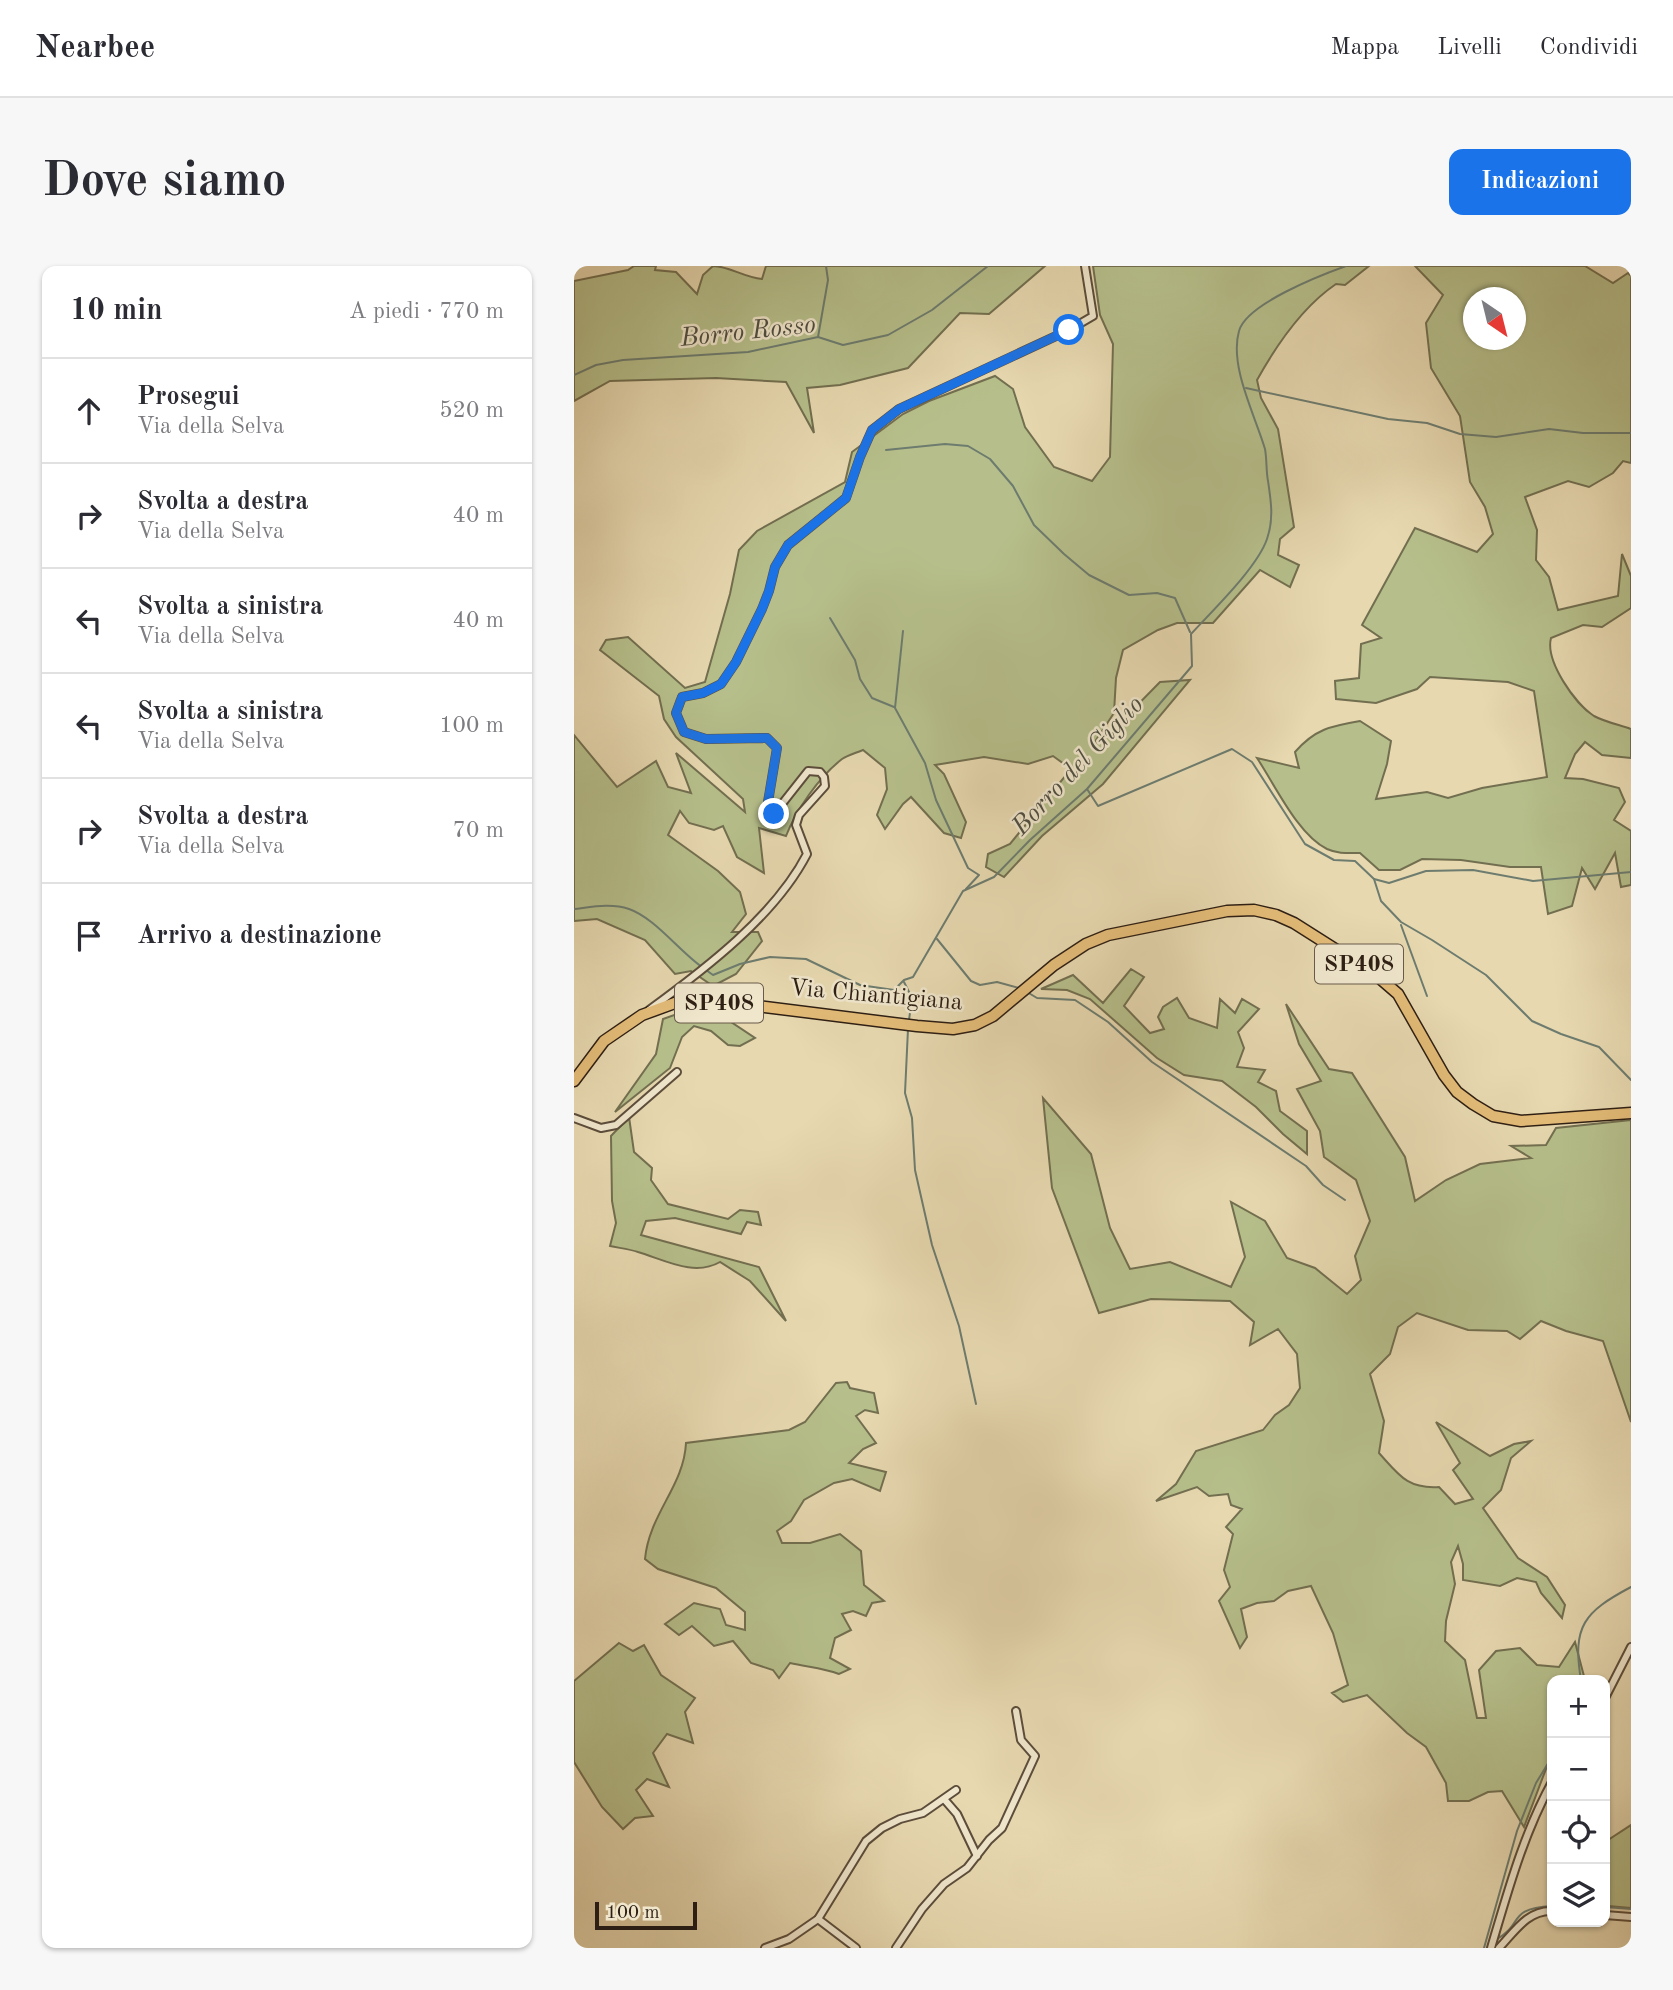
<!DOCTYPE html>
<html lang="it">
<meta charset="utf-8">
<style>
:root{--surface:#fff;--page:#f7f7f7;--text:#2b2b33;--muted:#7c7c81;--line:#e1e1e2;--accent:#1a73e8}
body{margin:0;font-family:"Old Standard TT",serif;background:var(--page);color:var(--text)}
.controls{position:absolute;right:21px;bottom:21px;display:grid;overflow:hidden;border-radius:14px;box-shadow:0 2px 5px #0004}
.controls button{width:63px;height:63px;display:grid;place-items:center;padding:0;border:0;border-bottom:2px solid var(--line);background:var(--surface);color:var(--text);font:35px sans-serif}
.compass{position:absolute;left:889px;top:21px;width:63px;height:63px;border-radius:50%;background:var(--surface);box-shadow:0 2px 5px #0004;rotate:145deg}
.scale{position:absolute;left:21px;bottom:18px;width:102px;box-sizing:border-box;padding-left:7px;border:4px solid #2e1f14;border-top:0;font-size:19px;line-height:24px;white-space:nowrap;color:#2e1f14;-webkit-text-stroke:5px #efe6cc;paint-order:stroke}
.stop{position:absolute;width:21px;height:21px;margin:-16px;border:5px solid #1a73e8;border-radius:50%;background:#fff}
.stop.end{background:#1a73e8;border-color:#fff;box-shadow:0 2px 7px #0008}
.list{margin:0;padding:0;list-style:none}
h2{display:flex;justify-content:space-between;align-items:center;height:91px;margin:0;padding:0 28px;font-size:30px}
h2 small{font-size:23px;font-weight:400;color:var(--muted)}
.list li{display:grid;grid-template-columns:46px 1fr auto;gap:21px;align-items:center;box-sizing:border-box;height:105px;padding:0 28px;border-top:2px solid var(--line)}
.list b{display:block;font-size:26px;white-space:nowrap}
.list p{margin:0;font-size:23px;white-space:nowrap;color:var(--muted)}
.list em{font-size:23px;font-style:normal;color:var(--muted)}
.icon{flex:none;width:38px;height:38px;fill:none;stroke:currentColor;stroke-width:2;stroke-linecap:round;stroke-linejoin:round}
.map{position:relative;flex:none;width:1057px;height:1682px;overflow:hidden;border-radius:14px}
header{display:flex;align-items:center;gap:42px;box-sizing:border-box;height:98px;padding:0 35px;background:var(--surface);border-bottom:2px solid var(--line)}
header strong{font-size:33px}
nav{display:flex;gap:38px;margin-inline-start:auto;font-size:24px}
.intro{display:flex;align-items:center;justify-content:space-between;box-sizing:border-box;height:168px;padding:0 42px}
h1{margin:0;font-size:49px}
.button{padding:18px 32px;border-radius:14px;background:var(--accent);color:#fff;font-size:24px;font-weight:700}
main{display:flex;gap:42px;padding:0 42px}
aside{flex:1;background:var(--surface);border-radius:14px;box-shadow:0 2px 5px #0004}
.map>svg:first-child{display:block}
.green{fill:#b6bf8b;stroke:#726f50;stroke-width:2;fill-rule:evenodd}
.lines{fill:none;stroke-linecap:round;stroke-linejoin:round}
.stream{stroke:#6d7c6f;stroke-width:2}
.minor-casing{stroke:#5c4d3b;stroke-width:10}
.primary-casing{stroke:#2e1f14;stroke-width:13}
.minor{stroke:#efe6cc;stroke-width:6}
.primary{stroke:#e4bc78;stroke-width:10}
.route{stroke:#1a73e8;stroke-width:9}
.labels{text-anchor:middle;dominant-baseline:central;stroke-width:5;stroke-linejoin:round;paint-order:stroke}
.shield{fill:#efe6cc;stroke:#685b4b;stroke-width:2}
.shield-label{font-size:23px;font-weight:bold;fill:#2e1f14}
.street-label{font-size:24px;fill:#2e1f14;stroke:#efe6cc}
.water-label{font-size:26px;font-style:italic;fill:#4e4e42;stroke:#efe6cc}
</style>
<header>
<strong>Nearbee</strong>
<nav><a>Mappa</a><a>Livelli</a><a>Condividi</a></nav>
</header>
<div class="intro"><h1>Dove siamo</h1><a class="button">Indicazioni</a></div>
<main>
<aside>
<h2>10 min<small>A piedi · 770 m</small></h2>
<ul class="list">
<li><svg class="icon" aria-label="ahead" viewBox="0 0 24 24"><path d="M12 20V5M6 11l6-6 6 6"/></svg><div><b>Prosegui</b><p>Via della Selva</p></div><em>520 m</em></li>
<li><svg class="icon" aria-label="right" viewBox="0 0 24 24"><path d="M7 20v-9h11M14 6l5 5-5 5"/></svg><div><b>Svolta a destra</b><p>Via della Selva</p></div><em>40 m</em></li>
<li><svg class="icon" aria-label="left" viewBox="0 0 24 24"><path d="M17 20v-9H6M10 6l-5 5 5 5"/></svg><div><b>Svolta a sinistra</b><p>Via della Selva</p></div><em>40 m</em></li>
<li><svg class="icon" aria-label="left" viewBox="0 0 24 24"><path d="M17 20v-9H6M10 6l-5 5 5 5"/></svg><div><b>Svolta a sinistra</b><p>Via della Selva</p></div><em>100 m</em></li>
<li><svg class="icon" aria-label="right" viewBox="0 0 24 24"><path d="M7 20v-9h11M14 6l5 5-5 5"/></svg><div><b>Svolta a destra</b><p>Via della Selva</p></div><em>70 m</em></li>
<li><svg class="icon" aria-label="arrive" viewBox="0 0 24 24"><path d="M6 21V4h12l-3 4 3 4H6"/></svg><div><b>Arrivo a destinazione</b></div></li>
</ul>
</aside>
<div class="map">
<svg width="1057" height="1682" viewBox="0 0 1057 1682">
<rect width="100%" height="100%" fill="#e7d8b0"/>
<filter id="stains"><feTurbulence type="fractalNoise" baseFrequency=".00286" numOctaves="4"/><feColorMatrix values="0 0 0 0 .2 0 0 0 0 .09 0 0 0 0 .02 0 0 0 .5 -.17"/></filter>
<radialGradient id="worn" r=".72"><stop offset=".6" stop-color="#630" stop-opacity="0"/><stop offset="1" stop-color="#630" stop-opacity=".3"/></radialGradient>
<g class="green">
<path d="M60,0H82L81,4L102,6L123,28L129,9L139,0C155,0 169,11 188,13L192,0H471L415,48L386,47L334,102L266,119L233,122L240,167L212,116L142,112L36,115L0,135V15L54,4Z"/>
<path d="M519,0H795L771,19L762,18C728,41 703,78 683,114L687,132L704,163L720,261L706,273L704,289L725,299L716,321L686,304L639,357H603L584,364L549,384L542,412L540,447L518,480L536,467L586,416L616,414L529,518L468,570L430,611L412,601L414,588L436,578L497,503L479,490L454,498L410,491L361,499L370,508L392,556L387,572L370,567L337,531L329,538L311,563L303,549L313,523L311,502L289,484C282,487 274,489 268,493C245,511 222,544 212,570L185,562L190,607L163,591L149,560L140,564L115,557L106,545L94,569L144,605L166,626L172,648L158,666H184L188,675L162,708L139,720L117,705L101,708L71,674L23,653L0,655V469L43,521L82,495L94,521L117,527L102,487L171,546L169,533L102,471L90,453L85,430L26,384L32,374L54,371L111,422L131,416L156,328L165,284L183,265L271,216L278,186L329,148L355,135L421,110L439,123L451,161L480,201L518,215L536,191L539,78L526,49Z"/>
<path d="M841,0H1011L1039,17L1054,7L1057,10V197L1049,195L1039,207L1015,221L994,215L951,231L963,264L962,294L975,311L984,344L1044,330L1048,288L1057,310V342L1028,361L1009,359L977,372C971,395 1001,438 1020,450C1031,456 1046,459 1057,463V492L1028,489L1011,476L1001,488L991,512L1009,513L1045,522L1051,536L1040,554L1057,565V619L1047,621L1041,587L1021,623L1008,602L998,640L974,648L967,601H936L887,594L848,593L826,604H805L786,587C774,587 764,588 753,583C724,569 701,519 683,492L725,502L721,486C741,463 757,460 786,455L817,475L813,498L802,533L853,526L874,532L908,522L973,511L960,425L934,416L856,411L843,423L802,437L762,433L761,415L785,412L787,378L807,372L788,359L841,262L903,286L919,268L911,241L896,216L886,150L857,102L852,57L869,29ZM900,32H942V74H900Z"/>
<path d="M557,703L570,711L550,740L576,767L590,763L584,751L589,741L603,732L615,752L643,762L646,733L661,747L668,733L685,743L664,766L670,782L663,801L691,804L684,816L702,825L706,845L733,865V888L709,868L682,841L648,815L610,809L583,792L516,733L493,724L467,723L499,709L529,737Z"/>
<path d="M712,738L755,803L778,807L831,891L841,935L872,914L906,898L957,892L937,880L972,879L982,862L1057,854V1156L1029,1075L992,1065L967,1055L946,1073L933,1065L894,1064L843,1047L824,1061L816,1088L796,1108L810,1155L805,1187C825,1209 833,1223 865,1221L881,1238L899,1233L879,1204L886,1197L862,1156L916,1190L940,1178L957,1175L937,1192L927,1224L909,1242L944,1292L973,1311L991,1339L988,1352L967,1327L962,1316L943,1312L926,1320L889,1314V1298L884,1280L877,1296L881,1318L872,1355L871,1375L891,1394L903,1452H912L905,1404L922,1385L946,1382L963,1399L985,1401L1001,1376L1011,1414H978V1487L950,1561L928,1525L914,1526L895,1535H874L872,1517L852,1481L833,1467L793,1429L769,1436L758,1427L774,1419L759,1367L737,1320L714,1325L700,1335L683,1337L667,1343L673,1371L666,1382L645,1335L656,1321L650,1304L659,1268L652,1261L668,1243L657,1239L654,1228L635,1230L623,1221L582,1235L602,1218L622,1185L689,1164L701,1149L715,1139L726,1122L723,1088L704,1063L676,1079L680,1056L656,1035L577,1033L525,1047L478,922L469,832L517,888L536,962L556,1003L596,996L657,1021L671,991L657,936L691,955L713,992L741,1002L773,1028L787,1014L781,990L796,955L782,914L750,891L746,865L723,823L747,815L725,778Z"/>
<path d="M120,742H136L181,772L166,780L154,779L137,765L120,760L108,771L96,802L41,846L82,788L89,753Z"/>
<path d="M55,851L60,886L78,902L77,914L94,938L154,953L166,944L184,946L187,959L173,956L167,968L101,952L72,955L67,969L185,1001L212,1055L176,1015L146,996C120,1011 91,994 64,986C55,983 45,982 36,980L42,957L38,935L37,870Z"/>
<path d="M273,1116L276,1122L300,1127L304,1147L291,1144L282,1150L302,1177L289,1183L275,1197L312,1206L306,1225L278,1213L260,1217L230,1234L217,1255L203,1265L208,1277H236L266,1268L287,1285L290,1319L310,1335L298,1337L292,1350L279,1345L268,1348L277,1364L261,1372L256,1392L276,1403L265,1408C249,1402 233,1401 216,1397L205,1412L199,1404L177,1397L159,1375L140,1380L118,1360L105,1369L91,1358L120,1337L146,1343L152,1359L171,1364V1346L142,1322L84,1303L71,1293C75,1248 110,1220 112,1177L215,1164L231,1156L262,1117Z"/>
<path d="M45,1377L59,1385L70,1379L87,1409L121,1432L111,1446L119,1477L93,1468L79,1487L95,1521L73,1513L62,1524L79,1550L61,1552L49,1563L28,1541L0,1496V1415Z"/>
<path d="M1057,1559V1642L1034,1640L1031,1638V1576Z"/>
</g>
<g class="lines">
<g class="stream">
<path d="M244,71L254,14L252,0"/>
<path d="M0,109L22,99L49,94L174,86L244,71L269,79L314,69L358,44L414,0"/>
<path d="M672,122L814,153L853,157L886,168L922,171L975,163L1009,167H1057"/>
<path d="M312,184L371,178L394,180L416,193L439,220L460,259L490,288L515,309L555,329L583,327L601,332L616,366"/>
<path d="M256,352L281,394L286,413L298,432L320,441"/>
<path d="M329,365L321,442L351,497L362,534L394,602L405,609L392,623"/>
<path d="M513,523L524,540L658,483L678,496L731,578L760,594L781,595L800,613L807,635L827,656L858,674L912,709L958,755L987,768L1025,781L1057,814"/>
<path d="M800,613L815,617L852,605L899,604L959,615L1057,606"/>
<path d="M0,643C18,641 37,637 55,643C81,652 105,685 128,701"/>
<path d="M827,659L853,730"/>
<path d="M363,673L397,715L406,719L423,716L445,722"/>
<path d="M132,704L139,709L166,698L196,691L232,693L286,719L320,724L330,714L339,711L389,625L420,611L456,574L513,523L618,400L617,368C638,345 683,302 693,273C700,253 697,235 694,215C692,205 693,194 691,183C681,149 655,100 665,65C672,38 747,9 772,0"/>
<path d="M330,716L338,732L335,754"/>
<path d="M453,726L463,732L501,734L534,756L578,796L732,900L749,919L771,934"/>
<path d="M334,763L331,827L338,852L341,904L358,979L385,1060L402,1138"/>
<path d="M1007,1414C998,1360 1010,1346 1057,1321"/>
<path d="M1031,1641L1057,1643"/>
<path d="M923,1673C951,1657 932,1643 978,1640"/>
<path d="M910,1682L943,1565L962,1517L978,1491"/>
</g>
<g class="minor-casing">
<g id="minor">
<path d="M75,744C131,703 201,650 233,588L222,559L225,549L251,520L250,511L246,506L234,505L200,548H192L203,482L193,472L132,473L110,466L102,447L108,431L129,427L147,418L162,396L188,343L195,325L201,301L214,279L272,232L286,191L298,164L325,143L495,64L519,50L511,0"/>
<path d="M0,852L27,862L42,859L103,806"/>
<path d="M1031,1432L1057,1381"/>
<path d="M370,1533L383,1548L403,1590"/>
<path d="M1031,1649L1057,1651"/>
<path d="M244,1653L282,1682"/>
<path d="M191,1682L215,1673L244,1653L292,1575L308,1562L326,1553L349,1547L382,1524"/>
<path d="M322,1682L348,1643L370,1618L393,1602L415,1574L428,1562L461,1490L447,1474L442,1445"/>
<path d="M917,1682C934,1625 949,1569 978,1516"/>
<path d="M925,1682C941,1665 954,1644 978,1645"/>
</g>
</g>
<g class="primary-casing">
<path id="primary" d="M0,815L30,775L68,749L109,734L167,738L343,760L379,763L401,759L419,750L480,699L512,678L534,669L653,645L680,644L702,649L720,657L802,709L824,728L870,809L883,826L899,838L919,850L947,855L1057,847"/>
</g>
<use href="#minor" class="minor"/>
<use href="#primary" class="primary"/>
</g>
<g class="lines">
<path class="route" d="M200,548H192L203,482L193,472L132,473L110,466L102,447L108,431L129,427L147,418L162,396L188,343L195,325L201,301L214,279L272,232L286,191L298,164L325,143L495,64"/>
</g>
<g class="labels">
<g class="shield">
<rect x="741" y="678.5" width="88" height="39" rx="5"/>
<rect x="101" y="717.5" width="88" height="39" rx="5"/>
</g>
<g class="shield-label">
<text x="785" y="698">SP408</text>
<text x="145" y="737">SP408</text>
</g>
<g class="street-label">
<text transform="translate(302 730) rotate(5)">Via Chiantigiana</text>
</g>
<g class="water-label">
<text transform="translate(174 66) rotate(-6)">Borro Rosso</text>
<text transform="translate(504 500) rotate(-47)">Borro del Giglio</text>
</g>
</g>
<rect width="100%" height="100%" filter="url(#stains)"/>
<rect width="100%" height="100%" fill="url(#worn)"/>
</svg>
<div class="controls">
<button>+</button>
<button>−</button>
<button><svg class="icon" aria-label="locate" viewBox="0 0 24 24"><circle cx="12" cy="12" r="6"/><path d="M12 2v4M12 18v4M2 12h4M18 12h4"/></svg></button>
<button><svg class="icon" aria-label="layers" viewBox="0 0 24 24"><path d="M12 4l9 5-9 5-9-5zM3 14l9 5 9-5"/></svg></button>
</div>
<svg class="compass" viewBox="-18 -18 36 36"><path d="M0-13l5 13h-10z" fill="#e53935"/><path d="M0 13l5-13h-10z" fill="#7c7c81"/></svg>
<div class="scale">100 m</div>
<div class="stop" style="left:495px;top:64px"></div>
<div class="stop end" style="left:200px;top:548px"></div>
</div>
</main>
